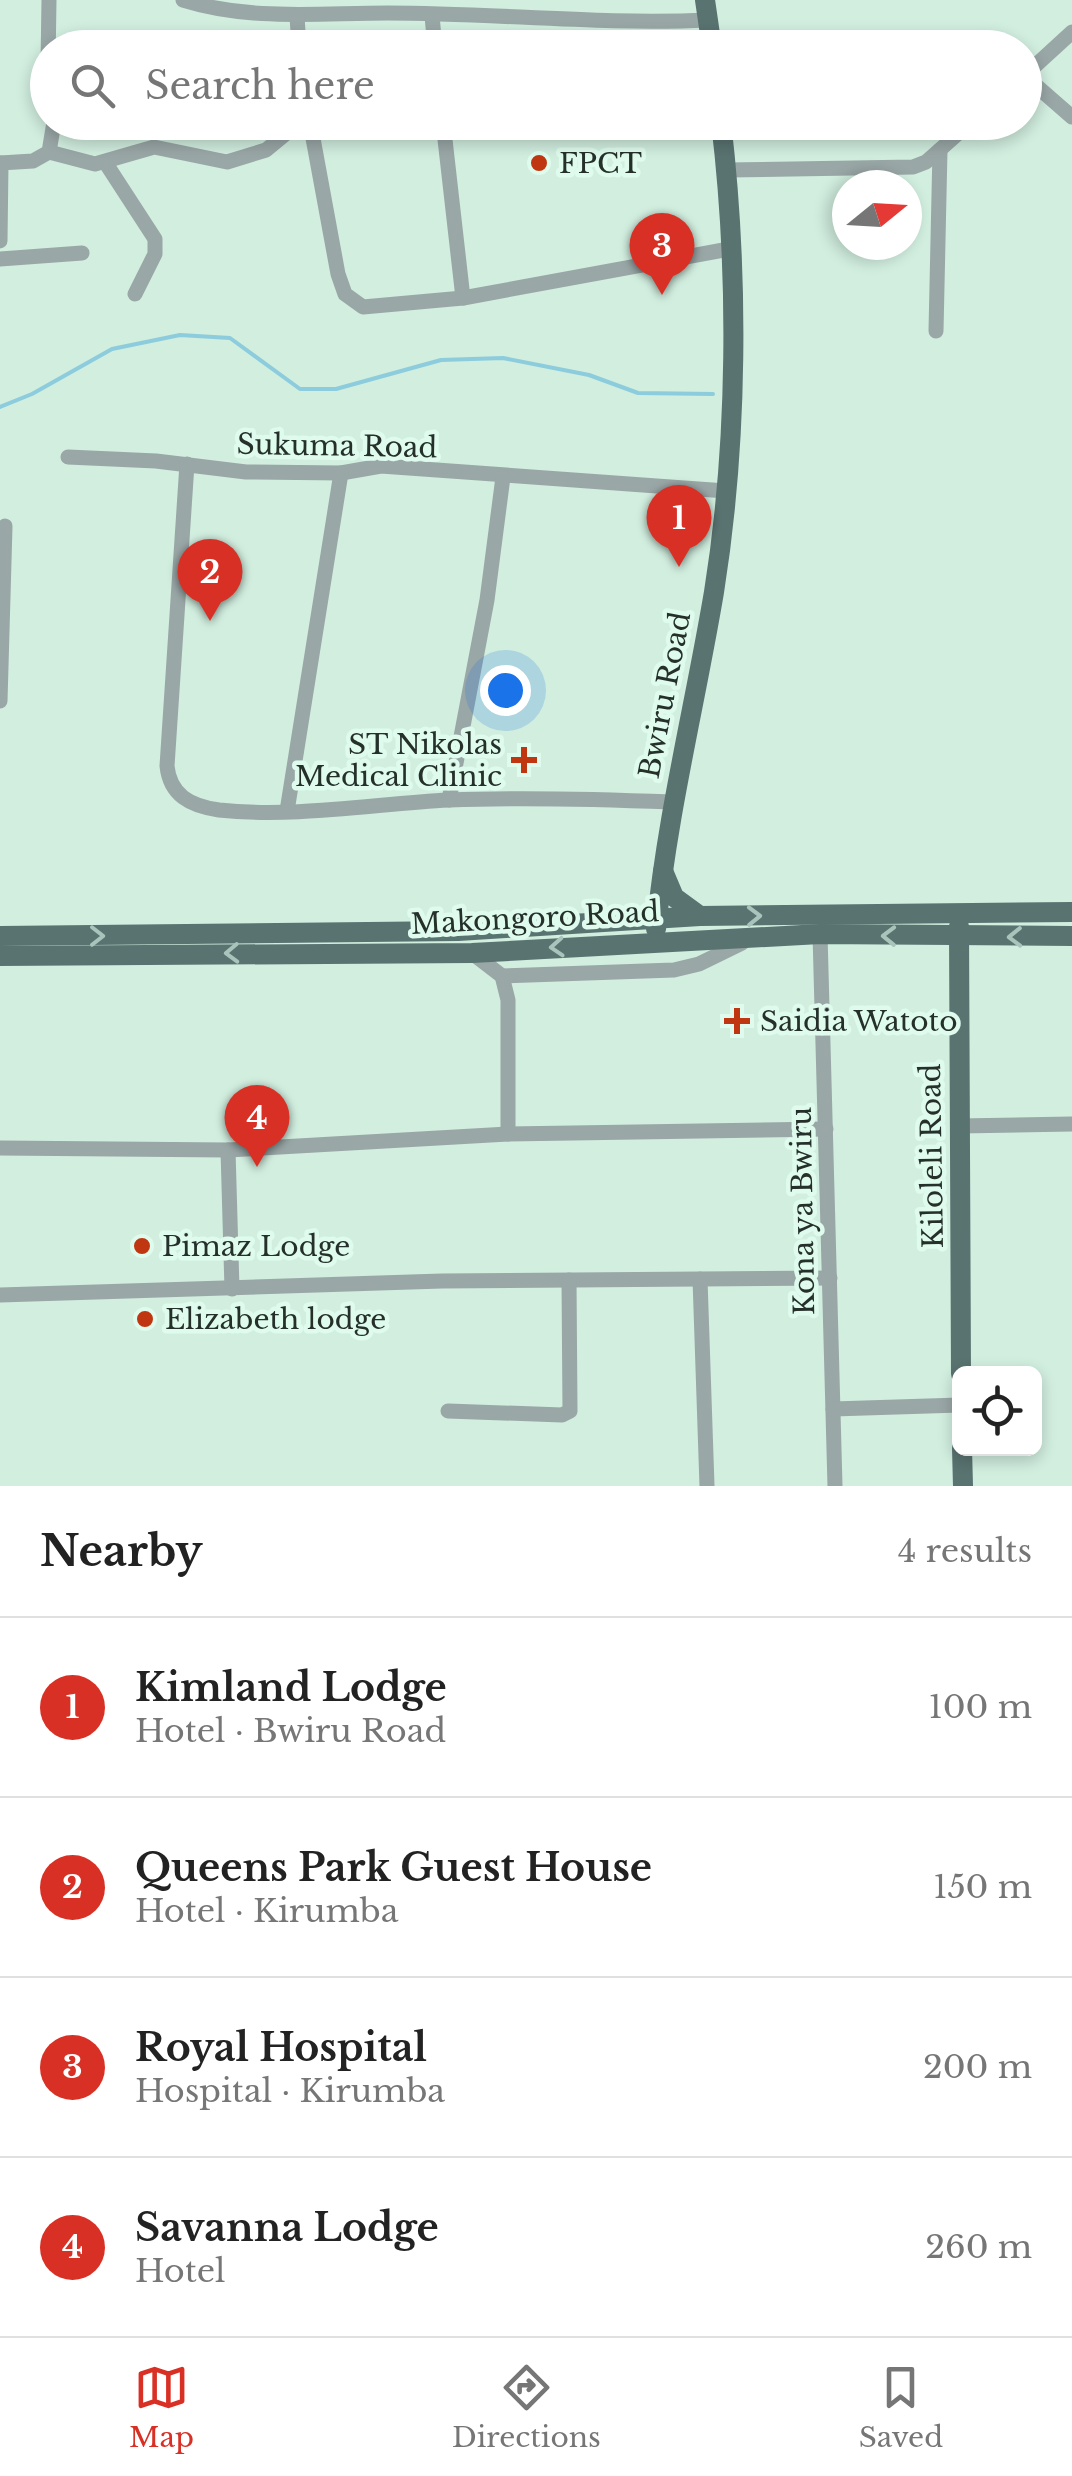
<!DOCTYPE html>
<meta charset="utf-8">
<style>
:root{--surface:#fff;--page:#f6f6f6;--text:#222;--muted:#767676;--line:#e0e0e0;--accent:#d93025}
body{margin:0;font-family:"Libre Baskerville",serif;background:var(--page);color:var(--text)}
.controls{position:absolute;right:30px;bottom:30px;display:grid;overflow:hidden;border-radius:15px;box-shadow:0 5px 15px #0003}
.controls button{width:90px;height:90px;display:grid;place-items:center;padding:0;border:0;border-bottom:2px solid var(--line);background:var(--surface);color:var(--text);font:50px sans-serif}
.compass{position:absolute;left:832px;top:170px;width:90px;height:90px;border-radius:50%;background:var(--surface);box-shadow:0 5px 15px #0003;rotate:72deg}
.you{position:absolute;left:505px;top:690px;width:35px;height:35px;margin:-25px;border:8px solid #fff;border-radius:50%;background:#1a73e8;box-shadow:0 0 0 15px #1a73e833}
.badge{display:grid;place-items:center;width:65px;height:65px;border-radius:50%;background:var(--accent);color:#fff;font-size:32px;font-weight:700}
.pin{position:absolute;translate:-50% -82px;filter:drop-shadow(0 2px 5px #0008)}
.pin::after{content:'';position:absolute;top:52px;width:35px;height:30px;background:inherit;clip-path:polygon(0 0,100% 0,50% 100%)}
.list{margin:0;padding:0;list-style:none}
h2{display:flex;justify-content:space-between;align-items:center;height:130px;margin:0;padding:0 40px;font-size:42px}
h2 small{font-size:32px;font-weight:400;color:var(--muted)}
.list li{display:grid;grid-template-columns:65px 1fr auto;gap:30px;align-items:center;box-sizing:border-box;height:180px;padding:0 40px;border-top:2px solid var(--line)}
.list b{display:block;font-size:38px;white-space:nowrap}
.list p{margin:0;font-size:32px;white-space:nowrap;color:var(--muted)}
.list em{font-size:32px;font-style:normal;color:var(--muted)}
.icon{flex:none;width:55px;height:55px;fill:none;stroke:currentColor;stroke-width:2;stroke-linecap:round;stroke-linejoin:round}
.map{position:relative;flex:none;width:1072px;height:1486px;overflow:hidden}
.search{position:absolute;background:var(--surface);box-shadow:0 5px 15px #0003;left:30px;right:30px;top:30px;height:110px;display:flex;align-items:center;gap:25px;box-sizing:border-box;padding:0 35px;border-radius:55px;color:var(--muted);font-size:38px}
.sheet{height:850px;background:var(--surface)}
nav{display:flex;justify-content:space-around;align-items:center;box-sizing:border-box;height:140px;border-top:2px solid var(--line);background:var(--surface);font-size:28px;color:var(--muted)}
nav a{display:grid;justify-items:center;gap:5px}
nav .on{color:var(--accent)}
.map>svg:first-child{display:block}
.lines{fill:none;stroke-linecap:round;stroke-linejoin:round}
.stream{stroke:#8cccdd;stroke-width:4}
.minor{stroke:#99a7a6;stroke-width:15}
.major{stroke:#597371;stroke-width:20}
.oneway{stroke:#a9c5bb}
.poi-dot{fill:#c03610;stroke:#defbed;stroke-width:4}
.labels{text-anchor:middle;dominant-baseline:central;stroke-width:9;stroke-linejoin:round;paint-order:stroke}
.poi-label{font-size:28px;fill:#25302b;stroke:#defbed;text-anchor:start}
.street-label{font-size:28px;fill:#25302b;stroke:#defbed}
</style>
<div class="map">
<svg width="1072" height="1486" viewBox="0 0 1072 1486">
<rect width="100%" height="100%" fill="#d1eedf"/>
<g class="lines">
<path class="stream" d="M0,407L32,394L112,349L180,335L230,338L300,389H336L441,360L503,358L589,375L638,393L713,394"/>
<g class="minor">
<path d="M183,0C250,21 318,13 388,13C495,13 601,25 708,20"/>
<path d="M297,16L299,48"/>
<path d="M432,16L435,48"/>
<path d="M48,64L49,0"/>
<path d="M1024,76L1072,32"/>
<path d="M1025,76L1072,117"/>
<path d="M310,122L338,274L345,294L363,307L463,298L729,249"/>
<path d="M443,122L463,298"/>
<path d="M49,152L95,164L154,147L227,162L266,150L300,122"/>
<path d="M105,162L155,239V254L135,294"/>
<path d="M0,163L33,161L49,152L54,122"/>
<path d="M726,170L913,167L926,162L971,122"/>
<path d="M0,241L1,163"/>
<path d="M0,259L82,253"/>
<path d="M936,331L940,150"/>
<path d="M68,457L156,461L246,472L341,473L381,466L726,491"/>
<path d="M187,464L167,766C170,795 190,806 219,810C294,818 374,804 449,800C523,797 597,799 672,802"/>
<path d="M0,701L5,526"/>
<path d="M449,800L487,600L503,477"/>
<path d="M287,811L341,473"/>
<path d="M820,934L835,1486"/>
<path d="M472,953L502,976L508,1000V1134"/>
<path d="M502,976L674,970L699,964L742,943"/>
<path d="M959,1126L1072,1124"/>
<path d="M0,1148L228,1150L508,1134L826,1129"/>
<path d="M228,1150L232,1289"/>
<path d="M700,1279L707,1486"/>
<path d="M0,1295L442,1281L830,1278"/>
<path d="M833,1409L960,1405"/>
<path d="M448,1411L562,1415L570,1411L569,1280"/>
</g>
<g class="major">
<path d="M705,0L712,48"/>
<path d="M663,871L674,897L700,916"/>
<path d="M959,926L961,1374"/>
<path d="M656,929C667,815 695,705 714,592C738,442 739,273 721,122"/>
<path d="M0,936L458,931L700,916L1072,912"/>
<path d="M0,956L472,953L820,934L1072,936"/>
<path d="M962,1448L963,1486"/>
</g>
</g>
<defs><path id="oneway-chevron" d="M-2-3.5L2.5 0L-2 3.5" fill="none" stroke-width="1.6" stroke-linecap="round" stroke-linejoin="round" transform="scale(2.5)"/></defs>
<g class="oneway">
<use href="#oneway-chevron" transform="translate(754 916) rotate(-1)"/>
<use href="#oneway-chevron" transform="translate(97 936)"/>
<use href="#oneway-chevron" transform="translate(889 936) rotate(-179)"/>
<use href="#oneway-chevron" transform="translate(1015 937) rotate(179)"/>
<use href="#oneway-chevron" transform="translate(557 947) rotate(176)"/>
<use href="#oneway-chevron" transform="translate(232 953) rotate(178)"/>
</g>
<g class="poi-dot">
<circle cx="539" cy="163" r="10"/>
<path d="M519 745h10v10h10v10h-10v10h-10v-10h-10v-10h10z"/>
<path d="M732 1006h10v10h10v10h-10v10h-10v-10h-10v-10h10z"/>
<circle cx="142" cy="1246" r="10"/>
<circle cx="145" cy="1319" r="10"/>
</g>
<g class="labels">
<g class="poi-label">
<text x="559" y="163">FPCT</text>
<text x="502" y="744" text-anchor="end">ST Nikolas<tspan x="502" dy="32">Medical Clinic</tspan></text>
<text x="760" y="1021">Saidia Watoto</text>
<text x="162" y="1246">Pimaz Lodge</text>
<text x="165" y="1319">Elizabeth lodge</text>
</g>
<g class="street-label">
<text transform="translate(337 446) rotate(1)">Sukuma Road</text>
<text transform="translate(665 695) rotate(-79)">Bwiru Road</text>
<text transform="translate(535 918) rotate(-3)">Makongoro Road</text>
<text transform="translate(932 1156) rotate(-91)">Kiloleli Road</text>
<text transform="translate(803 1211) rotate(-91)">Kona ya Bwiru</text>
</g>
</g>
</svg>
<div class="controls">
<button><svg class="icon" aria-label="locate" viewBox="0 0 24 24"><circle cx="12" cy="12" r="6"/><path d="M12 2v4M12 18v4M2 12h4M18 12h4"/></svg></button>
</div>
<svg class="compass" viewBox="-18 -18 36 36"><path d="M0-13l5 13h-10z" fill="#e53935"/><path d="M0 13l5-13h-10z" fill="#767676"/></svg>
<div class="you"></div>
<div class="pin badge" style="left:679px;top:567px">1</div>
<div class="pin badge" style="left:210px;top:621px">2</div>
<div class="pin badge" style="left:662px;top:295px">3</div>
<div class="pin badge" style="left:257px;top:1167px">4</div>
<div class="search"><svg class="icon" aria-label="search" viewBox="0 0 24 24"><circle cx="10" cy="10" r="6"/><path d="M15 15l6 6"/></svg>Search here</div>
</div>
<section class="sheet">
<h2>Nearby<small>4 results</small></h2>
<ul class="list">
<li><span class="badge">1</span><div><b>Kimland Lodge</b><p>Hotel · Bwiru Road</p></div><em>100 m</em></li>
<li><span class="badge">2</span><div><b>Queens Park Guest House</b><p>Hotel · Kirumba</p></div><em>150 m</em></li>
<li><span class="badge">3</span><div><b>Royal Hospital</b><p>Hospital · Kirumba</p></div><em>200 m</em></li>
<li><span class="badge">4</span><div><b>Savanna Lodge</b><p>Hotel</p></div><em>260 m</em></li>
</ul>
</section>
<nav>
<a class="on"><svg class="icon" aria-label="map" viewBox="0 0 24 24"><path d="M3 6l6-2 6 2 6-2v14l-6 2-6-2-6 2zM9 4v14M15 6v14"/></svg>Map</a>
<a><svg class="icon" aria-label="directions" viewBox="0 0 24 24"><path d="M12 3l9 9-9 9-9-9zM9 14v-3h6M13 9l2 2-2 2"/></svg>Directions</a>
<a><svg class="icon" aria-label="saved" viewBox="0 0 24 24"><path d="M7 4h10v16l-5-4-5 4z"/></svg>Saved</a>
</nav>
